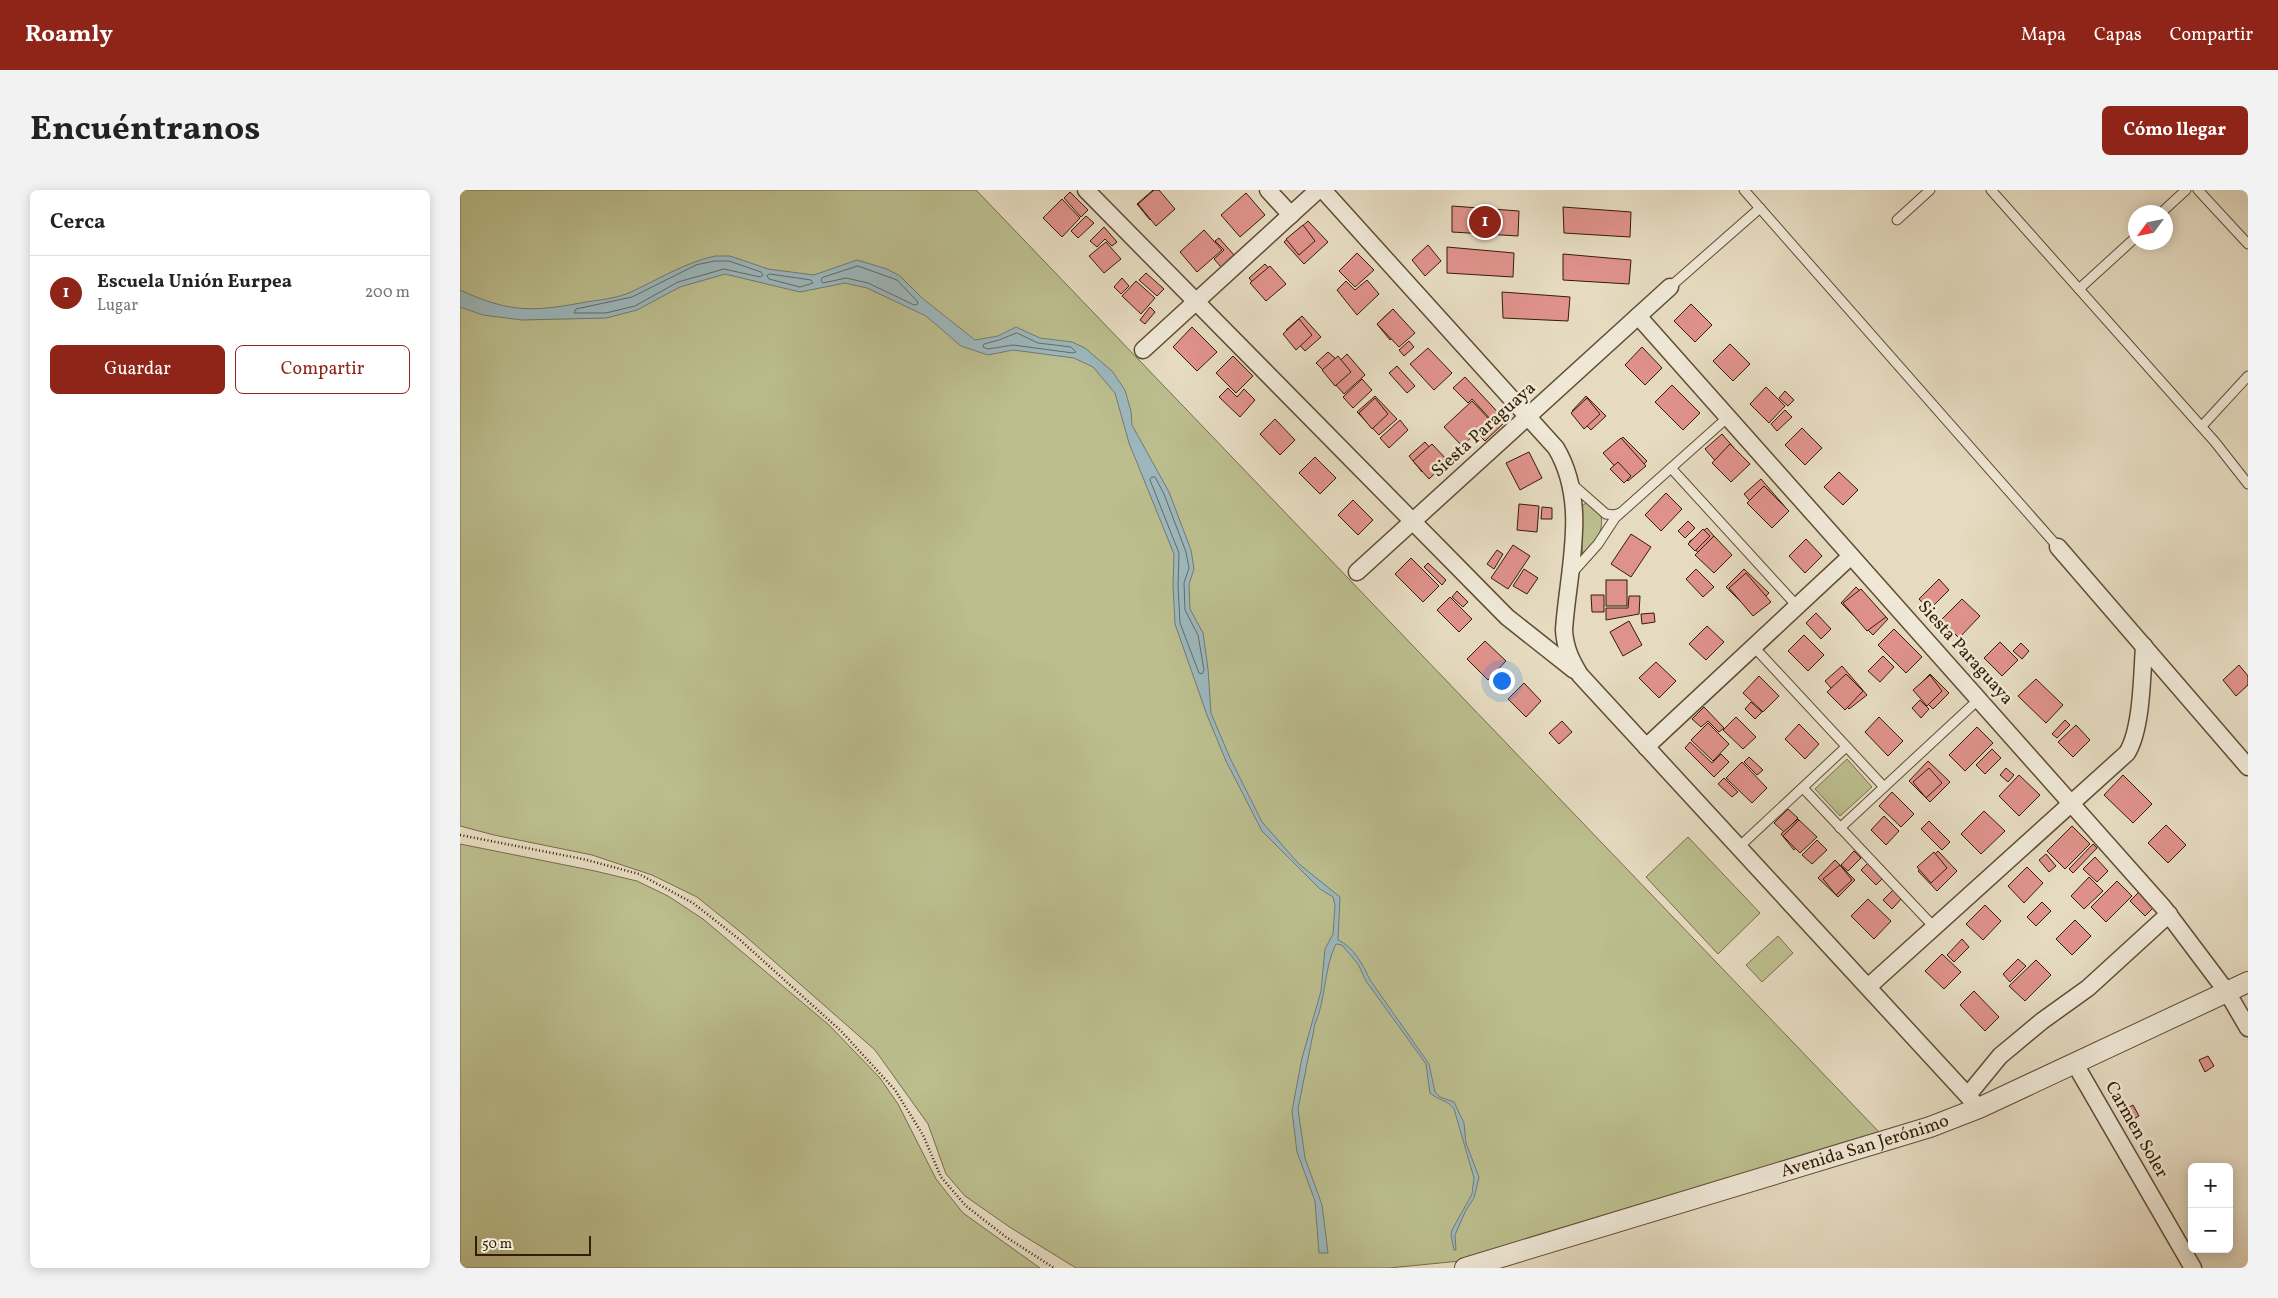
<!DOCTYPE html>
<html lang="es">
<meta charset="utf-8">
<style>
:root{--surface:#fff;--page:#f2f2f2;--text:#222;--muted:#767676;--line:#e0e0e0;--accent:#8f2418}
body{margin:0;font-family:Vollkorn,serif;background:var(--page);color:var(--text)}
.controls{position:absolute;right:15px;bottom:15px;display:grid;overflow:hidden;border-radius:8px;box-shadow:0 2px 12px #0003}
.controls button{width:45px;height:45px;display:grid;place-items:center;padding:0;border:0;border-bottom:1px solid var(--line);background:var(--surface);color:var(--text);font:25px sans-serif}
.compass{position:absolute;left:1668px;top:15px;width:45px;height:45px;border-radius:50%;background:var(--surface);box-shadow:0 2px 12px #0003;rotate:237deg}
.scale{position:absolute;left:15px;bottom:12px;width:116px;box-sizing:border-box;padding-left:5px;border:2px solid #351c02;border-top:0;font-size:14px;line-height:18px;white-space:nowrap;color:#351c02;-webkit-text-stroke:4px #efe8d7;paint-order:stroke}
.you{position:absolute;left:1041px;top:490px;width:18px;height:18px;margin:-12px;border:4px solid #fff;border-radius:50%;background:#1a73e8;box-shadow:0 0 0 8px #1a73e833}
.badge{display:grid;place-items:center;width:32px;height:32px;border-radius:50%;background:var(--accent);color:#fff;font-size:16px;font-weight:700}
.pin{position:absolute;translate:-50% -50%;border:2px solid #fff;box-shadow:0 1px 5px #0006}
.list{margin:0;padding:0;list-style:none}
h2{display:flex;justify-content:space-between;align-items:center;height:65px;margin:0;padding:0 20px;font-size:21px}
h2 small{font-size:16px;font-weight:400;color:var(--muted)}
.list li{display:grid;grid-template-columns:32px 1fr auto;gap:15px;align-items:center;box-sizing:border-box;height:75px;padding:0 20px;border-top:1px solid var(--line)}
.list b{display:block;font-size:19px;white-space:nowrap}
.list p{margin:0;font-size:16px;white-space:nowrap;color:var(--muted)}
.list em{font-size:16px;font-style:normal;color:var(--muted)}
.actions{display:flex;gap:10px;padding:15px 20px}
.actions a{flex:1;padding:11px 0;border:1px solid var(--accent);border-radius:8px;text-align:center;font-size:18px;color:var(--accent)}
.actions .main{background:var(--accent);color:#fff}
.map{position:relative;flex:none;width:1788px;height:1078px;overflow:hidden;border-radius:8px}
header{display:flex;align-items:center;gap:30px;box-sizing:border-box;height:70px;padding:0 25px;background:var(--accent);color:#fff}
header strong{font-size:24px}
nav{display:flex;gap:28px;margin-inline-start:auto;font-size:18px}
.intro{display:flex;align-items:center;justify-content:space-between;box-sizing:border-box;height:120px;padding:0 30px}
h1{margin:0;font-size:35px}
.button{padding:12px 22px;border-radius:8px;background:var(--accent);color:#fff;font-size:18px;font-weight:700}
main{display:flex;gap:30px;padding:0 30px}
aside{flex:1;background:var(--surface);border-radius:8px;box-shadow:0 2px 12px #0003}
.map>svg:first-child{display:block}
.green{fill:#bcbe8e;stroke:#786d48}
.water{fill:#9cb8be;stroke:#737a73}
.lines{fill:none;stroke-linecap:round;stroke-linejoin:round}
.shore{stroke:#686a60;stroke-width:1}
.building{fill:#df928b;stroke:#351c02}
.service-casing{stroke:#614c32;stroke-width:11}
.minor-casing{stroke:#614c32;stroke-width:19}
.tertiary-casing{stroke:#614c32;stroke-width:22}
.path{stroke:#351c02;stroke-width:2.5;stroke-dasharray:1 2.5;stroke-linecap:butt}
.service{stroke:#efe8d7;stroke-width:9}
.minor{stroke:#efe8d7;stroke-width:16}
.tertiary{stroke:#efe8d7;stroke-width:20}
.labels{text-anchor:middle;dominant-baseline:central;stroke-width:5;stroke-linejoin:round;paint-order:stroke}
.street-label{font-size:18px;fill:#351c02;stroke:#efe8d7}
</style>
<header>
<strong>Roamly</strong>
<nav><a>Mapa</a><a>Capas</a><a>Compartir</a></nav>
</header>
<div class="intro"><h1>Encuéntranos</h1><a class="button">Cómo llegar</a></div>
<main>
<aside>
<h2>Cerca<small></small></h2>
<ul class="list">
<li><span class="badge">1</span><div><b>Escuela Unión Eurpea</b><p>Lugar</p></div><em>200 m</em></li>
</ul>
<div class="actions"><a class="main">Guardar</a><a>Compartir</a></div>
</aside>
<div class="map">
<svg width="1788" height="1078" viewBox="0 0 1788 1078">
<rect width="100%" height="100%" fill="#e6dbc1"/>
<filter id="stains"><feTurbulence type="fractalNoise" baseFrequency=".004" numOctaves="4"/><feColorMatrix values="0 0 0 0 .2 0 0 0 0 .09 0 0 0 0 .02 0 0 0 .5 -.17"/></filter>
<radialGradient id="worn" r=".72"><stop offset=".6" stop-color="#630" stop-opacity="0"/><stop offset="1" stop-color="#630" stop-opacity=".3"/></radialGradient>
<g class="green">
<path d="M0,0H516L1420,943L1000,1071L929,1078H616L551,1038L505,1006L486,984L468,934L415,860L283,744L237,707L192,685L132,665L34,645L0,636Z"/>
<path d="M1126,313L1141,326C1144,341 1135,357 1122,363V316Z"/>
<path d="M1387,569L1412,597L1380,626L1355,599Z"/>
<path d="M1228,647L1300,723L1258,764L1186,687Z"/>
<path d="M0,654L135,681L177,691L208,706L243,729L369,835L420,888L438,914L476,989L503,1023L580,1078H0Z"/>
<path d="M1318,746L1333,763L1302,792L1286,775Z"/>
</g>
<path class="water" d="M255,66H270L308,79L354,85L397,70L427,79L440,86L462,108L515,150L538,146L556,137L580,148L612,152L625,158L652,181L665,200L671,221L672,235L709,302L731,360L734,379L729,394L730,419L743,443L748,479L751,523L770,568L802,632L839,674L880,707L878,750C894,757 903,775 910,790L969,874L975,902L980,907L994,912L1004,933L1006,953L1019,987L1014,1008L1006,1020L995,1045L996,1060H994L991,1045L992,1040L1012,1004L1014,988L994,919C988,910 978,910 970,903L966,874L906,791L898,774L882,755L876,754C864,777 866,809 855,834L838,919L845,968L862,1015L868,1063H859L855,1011L837,962L832,921L842,868L861,801L865,759L873,744L875,715L873,707L860,699L802,641L766,571L747,525L715,434L713,396L714,364L669,253L655,203L633,177L614,168L553,160L528,165L501,156L466,126L407,98L385,93L340,102L265,84L220,97L177,120L146,128L62,130L23,125L0,117V100C50,123 73,122 126,112C140,110 158,108 171,102C199,89 224,73 255,66Z"/>
<g class="lines">
<g class="shore">
<path d="M255,71H269L301,82L303,85L300,87L264,79L218,92L175,116L146,123H114L116,119L172,107L236,75Z"/>
<path d="M398,76L437,90L457,111L458,114L454,115L408,93L386,88L363,93L361,91L362,88Z"/>
<path d="M310,84L351,90L353,93L340,97L309,89L307,86Z"/>
<path d="M557,143L578,153L611,157L616,162L613,163L553,155L528,159L523,157L524,154L539,150Z"/>
<path d="M692,287H695L704,304L726,362L729,378L724,393L725,420L738,445L744,480L742,484L739,483L720,433L718,396L719,363L690,290Z"/>
</g>
</g>
<g class="building">
<path d="M693,0L706,15L690,30L677,14Z"/>
<path d="M694,0H699L715,19L696,36L678,14Z"/>
<path d="M610,2L628,20L621,27L604,8Z"/>
<path d="M786,3L805,25L780,47L761,25Z"/>
<path d="M602,9L620,28L602,47L583,28Z"/>
<path d="M992,16L1059,21L1058,46L992,42Z"/>
<path d="M1103,17L1171,22L1170,47L1104,43Z"/>
<path d="M626,26L634,33L618,48L611,41Z"/>
<path d="M848,31L868,52L844,74L824,52Z"/>
<path d="M843,35L855,51L839,65L826,49Z"/>
<path d="M644,37L657,52L652,56L645,49L637,57L630,51Z"/>
<path d="M744,40L762,60L737,82L720,62Z"/>
<path d="M759,48L774,65L761,77L754,69L764,60L755,51Z"/>
<path d="M646,52L661,69L644,83L629,66Z"/>
<path d="M968,55L981,71L965,86L952,70Z"/>
<path d="M987,57L1054,63L1053,87L987,83Z"/>
<path d="M897,63L914,80L895,97L879,81Z"/>
<path d="M1103,64L1171,70L1169,94L1103,90Z"/>
<path d="M805,74L818,89L802,104L789,88Z"/>
<path d="M810,76L826,94L806,111L790,93Z"/>
<path d="M686,83L704,99L697,106L679,90Z"/>
<path d="M662,88L669,96L661,104L654,97Z"/>
<path d="M907,90L919,104L897,125L877,100L886,91L895,100Z"/>
<path d="M676,91L695,108L681,124L662,106Z"/>
<path d="M1042,102L1110,107L1108,131L1043,128Z"/>
<path d="M1231,114L1252,135L1235,152L1214,131Z"/>
<path d="M690,117L695,122L685,134L680,130Z"/>
<path d="M933,119L946,135L930,150L917,134Z"/>
<path d="M933,119L955,143L939,157L917,134Z"/>
<path d="M842,126L861,147L845,161L826,140Z"/>
<path d="M839,129L852,145L836,160L823,144Z"/>
<path d="M732,137L757,162L737,181L713,157Z"/>
<path d="M949,151L954,157L944,166L939,160Z"/>
<path d="M1270,154L1290,174L1273,191L1253,171Z"/>
<path d="M1182,157L1202,178L1185,195L1165,175Z"/>
<path d="M968,158L992,183L974,200L950,174Z"/>
<path d="M868,162L876,169L864,181L856,173Z"/>
<path d="M887,164L905,185L884,204L866,184Z"/>
<path d="M773,166L793,186L776,203L756,183Z"/>
<path d="M878,166L891,182L875,196L862,180Z"/>
<path d="M937,176L955,196L947,203L929,183Z"/>
<path d="M1005,187L1046,231L1025,251L1018,244L1032,231L1012,209L1008,213L993,198Z"/>
<path d="M902,189L912,200L893,218L883,207Z"/>
<path d="M1212,195L1240,223L1223,240L1195,212Z"/>
<path d="M1306,197L1325,216L1309,233L1290,214Z"/>
<path d="M768,198L777,207L784,199L795,210L780,227L759,207Z"/>
<path d="M1325,201L1334,210L1328,216L1319,208Z"/>
<path d="M915,206L937,229L919,245L897,222Z"/>
<path d="M1126,206L1146,226L1131,240L1112,221Z"/>
<path d="M915,208L928,224L912,239L899,223Z"/>
<path d="M1127,208L1140,224L1124,239L1111,223Z"/>
<path d="M1012,211L1030,230L1002,256L984,237Z"/>
<path d="M1325,220L1332,227L1317,241L1311,234Z"/>
<path d="M815,229L835,250L820,265L800,244Z"/>
<path d="M940,230L948,240L929,258L920,248Z"/>
<path d="M1342,238L1362,258L1345,275L1325,255Z"/>
<path d="M1262,244L1287,273L1269,287L1245,259Z"/>
<path d="M1163,247L1187,271L1173,285L1149,261Z"/>
<path d="M1161,248L1186,276L1168,291L1143,263Z"/>
<path d="M965,252L978,267L962,282L949,266Z"/>
<path d="M972,254L988,271L969,289L953,271Z"/>
<path d="M1270,254L1290,274L1271,292L1252,273Z"/>
<path d="M1069,262L1082,288L1060,300L1046,273Z"/>
<path d="M855,267L876,288L860,304L839,283Z"/>
<path d="M1158,272L1171,286L1164,293L1150,279Z"/>
<path d="M1379,282L1398,300L1383,315L1364,297Z"/>
<path d="M1301,289L1326,318L1308,332L1284,304Z"/>
<path d="M1304,296L1329,321L1312,338L1287,313Z"/>
<path d="M1206,303L1222,319L1201,341L1185,325Z"/>
<path d="M893,310L913,330L898,345L878,325Z"/>
<path d="M1059,314L1079,316L1077,342L1057,340Z"/>
<path d="M1082,317L1092,318V329H1081Z"/>
<path d="M1228,331L1235,338L1225,348L1218,341Z"/>
<path d="M1247,338L1271,366L1253,380L1229,352Z"/>
<path d="M1243,339L1250,346L1235,361L1228,354Z"/>
<path d="M1171,344L1191,357L1171,387L1151,374Z"/>
<path d="M1254,346L1272,365L1254,383L1235,365Z"/>
<path d="M1346,349L1362,366L1345,383L1329,366Z"/>
<path d="M1053,355L1070,366L1048,399L1031,388Z"/>
<path d="M1037,360L1043,364L1034,379L1027,374Z"/>
<path d="M951,368L979,396L963,412L935,384Z"/>
<path d="M968,373L986,390L982,395L964,377Z"/>
<path d="M1064,379L1078,388L1067,404L1053,396Z"/>
<path d="M1236,379L1254,397L1243,407L1226,389Z"/>
<path d="M1284,379L1309,403L1290,421L1266,397Z"/>
<path d="M1286,383L1311,412L1293,426L1269,398Z"/>
<path d="M1479,389L1489,400L1469,420L1459,409Z"/>
<rect x="1146" y="390" width="21" height="26"/>
<path d="M1396,397L1428,429L1413,445L1381,413Z"/>
<path d="M1401,399L1426,427L1407,441L1383,413Z"/>
<path d="M997,401L1008,412L1003,417L992,407Z"/>
<path d="M1131,405H1144V422H1132Z"/>
<path d="M1169,406H1180L1179,424L1146,430V418H1168Z"/>
<path d="M990,407L1012,429L999,442L977,420Z"/>
<path d="M1502,409L1520,426L1499,448L1481,430Z"/>
<path d="M1194,423L1195,432L1182,434L1181,424Z"/>
<path d="M1356,423L1371,439L1361,449L1346,433Z"/>
<path d="M1169,431L1182,455L1163,466L1150,442Z"/>
<path d="M1247,436L1264,452L1246,470L1229,454Z"/>
<path d="M1434,439L1462,467L1446,483L1418,455Z"/>
<path d="M1344,445L1364,465L1348,481L1328,461Z"/>
<path d="M1025,451L1046,471L1028,490L1007,469Z"/>
<path d="M1540,452L1558,470L1542,486L1524,468Z"/>
<path d="M1561,453L1569,461L1562,469L1553,461Z"/>
<path d="M1423,466L1434,477L1420,492L1408,481Z"/>
<path d="M1196,472L1216,491L1199,508L1179,488Z"/>
<path d="M1779,475L1788,486V495L1776,506L1763,490Z"/>
<path d="M1382,476L1407,505L1389,519L1365,491Z"/>
<path d="M1386,484L1403,501L1385,520L1367,502Z"/>
<path d="M1470,484L1489,503L1473,519L1454,500Z"/>
<path d="M1470,485L1482,501L1467,516L1453,500Z"/>
<path d="M1299,486L1319,506L1303,522L1283,503Z"/>
<path d="M1576,489L1603,515L1586,533L1558,506Z"/>
<path d="M1064,493L1081,511L1066,527L1048,509Z"/>
<path d="M1460,510L1469,519L1461,528L1452,518Z"/>
<path d="M1291,512L1302,522L1295,529L1285,519Z"/>
<path d="M1244,517L1264,538L1259,542L1248,531L1241,537L1232,529Z"/>
<path d="M1276,527L1296,547L1283,559L1263,540Z"/>
<path d="M1419,527L1443,551L1428,566L1405,542Z"/>
<path d="M1605,530L1610,535L1597,548L1592,544Z"/>
<path d="M1102,531L1112,542L1099,554L1089,543Z"/>
<path d="M1248,533L1269,554L1253,571L1231,550Z"/>
<path d="M1339,534L1359,554L1345,569L1325,549Z"/>
<path d="M1616,535L1630,550L1613,567L1598,552Z"/>
<path d="M1517,537L1533,553L1505,581L1489,565Z"/>
<path d="M1230,552L1252,573L1261,564L1269,572L1254,587L1225,558Z"/>
<path d="M1532,559L1541,568L1525,584L1516,575Z"/>
<path d="M1289,567L1303,580L1297,585L1284,572Z"/>
<path d="M1468,571L1490,592L1470,612L1449,591Z"/>
<path d="M1282,572L1307,598L1292,613L1266,588Z"/>
<path d="M1469,578L1482,593L1466,608L1453,592Z"/>
<path d="M1546,578L1554,585L1548,592L1540,585Z"/>
<path d="M1559,585L1580,605L1559,626L1539,606Z"/>
<path d="M1663,585L1692,614L1673,633L1644,605Z"/>
<path d="M1264,588L1278,602L1272,607L1258,594Z"/>
<path d="M1432,602L1454,624L1441,637L1419,616Z"/>
<path d="M1328,619L1338,628L1324,642L1314,633Z"/>
<path d="M1524,621L1545,641L1521,664L1501,644Z"/>
<path d="M1424,626L1439,641L1426,655L1411,640Z"/>
<path d="M1338,629L1350,645L1334,660L1321,644Z"/>
<path d="M1339,630L1357,647L1340,663L1323,646Z"/>
<path d="M1469,631L1490,652L1482,660L1461,639Z"/>
<path d="M1706,635L1726,655L1708,673L1688,653Z"/>
<path d="M1612,636L1630,654L1605,679L1587,661Z"/>
<path d="M1357,650L1367,660L1352,674L1342,665Z"/>
<path d="M1633,654L1637,658L1613,683L1609,679Z"/>
<path d="M1394,661L1401,668L1388,681L1381,675Z"/>
<path d="M1478,661L1497,681L1477,701L1458,681Z"/>
<path d="M1474,662L1487,678L1471,693L1457,677Z"/>
<path d="M1586,664L1596,676L1589,682L1579,670Z"/>
<path d="M1635,667L1648,681L1637,692L1623,679Z"/>
<path d="M1375,670L1395,690L1378,707L1358,688Z"/>
<path d="M1410,671L1425,686L1416,695L1401,680Z"/>
<path d="M1380,675L1392,690L1376,705L1363,689Z"/>
<path d="M1567,677L1583,693L1564,713L1548,696Z"/>
<path d="M1629,687L1643,701L1624,719L1611,706Z"/>
<path d="M1657,691L1672,706L1646,732L1631,717Z"/>
<path d="M1434,699L1442,708L1432,719L1423,710Z"/>
<path d="M1681,700L1696,715L1685,726L1670,711Z"/>
<path d="M1408,709L1431,731L1414,749L1391,726Z"/>
<path d="M1582,712L1591,721L1576,736L1567,727Z"/>
<path d="M1525,715L1541,731L1523,750L1506,734Z"/>
<path d="M1615,730L1631,746L1612,765L1596,749Z"/>
<path d="M1502,749L1509,757L1494,772L1487,765Z"/>
<path d="M1482,764L1501,782L1484,799L1465,781Z"/>
<path d="M1558,769L1566,776L1550,792L1543,784Z"/>
<path d="M1576,770L1591,785L1565,811L1549,796Z"/>
<path d="M1514,801L1539,827L1525,841L1500,815Z"/>
<path d="M1748,866L1754,876L1745,882L1739,870Z"/>
<path d="M1673,915L1679,926L1670,931L1664,920Z"/>
</g>
<g class="lines">
<g class="service-casing">
<g id="service">
<path d="M1284,0L1598,357"/>
<path d="M1531,0L1755,252L1788,294"/>
<path d="M1738,0L1788,54"/>
<path d="M1702,22L1726,0"/>
<path d="M1437,30L1470,0"/>
<path d="M1210,97L1300,18"/>
<path d="M1619,99L1676,47"/>
<path d="M1742,236L1788,186"/>
<path d="M1211,278L1337,416"/>
<path d="M1113,295L1146,324L1154,325L1160,323"/>
<path d="M1113,382L1138,354L1155,328L1268,227"/>
<path d="M1294,457L1424,597"/>
<path d="M1343,598L1474,737"/>
<path d="M1380,638L1519,509"/>
<path d="M1279,657L1386,557"/>
</g>
</g>
<g class="minor-casing">
<g id="minor">
<path d="M626,0L1047,427L1114,480"/>
<path d="M808,0L831,25"/>
<path d="M863,0L1096,258C1129,314 1108,379 1104,440C1105,458 1111,470 1120,485L1519,918"/>
<path d="M1178,126L1703,717L1767,802L1788,838"/>
<path d="M683,160L858,0"/>
<path d="M1598,357L1788,577"/>
<path d="M897,382L1210,97"/>
<path d="M1186,557L1391,366"/>
<path d="M1408,797L1667,563C1682,539 1682,485 1684,456"/>
<path d="M1615,874L1733,1078"/>
<path d="M1508,905L1540,866L1582,831L1628,798L1709,724"/>
</g>
</g>
<g class="tertiary-casing">
<g id="tertiary">
<path id="s1" d="M1005,1078L1470,937L1519,918L1788,792"/>
</g>
</g>
<path class="path" d="M0,645L123,669L179,684L233,713L279,749L381,841L435,900L463,945L481,987L506,1016L546,1047L594,1078"/>
<use href="#service" class="service"/>
<use href="#minor" class="minor"/>
<use href="#tertiary" class="tertiary"/>
</g>
<g class="labels">
<g class="street-label">
<text transform="translate(1024 240) rotate(-42)">Siesta Paraguaya</text>
<text transform="translate(1505 463) rotate(48)">Siesta Paraguaya</text>
<text transform="translate(1676 940) rotate(60)">Carmen Soler</text>
<text stroke="none"><textPath href="#s1" startOffset="418">Avenida San Jerónimo</textPath></text>
</g>
</g>
<rect width="100%" height="100%" filter="url(#stains)"/>
<rect width="100%" height="100%" fill="url(#worn)"/>
</svg>
<div class="controls">
<button>+</button>
<button>−</button>
</div>
<svg class="compass" viewBox="-18 -18 36 36"><path d="M0-13l5 13h-10z" fill="#e53935"/><path d="M0 13l5-13h-10z" fill="#767676"/></svg>
<div class="scale">50 m</div>
<div class="you"></div>
<div class="pin badge" style="left:1025px;top:32px">1</div>
</div>
</main>
